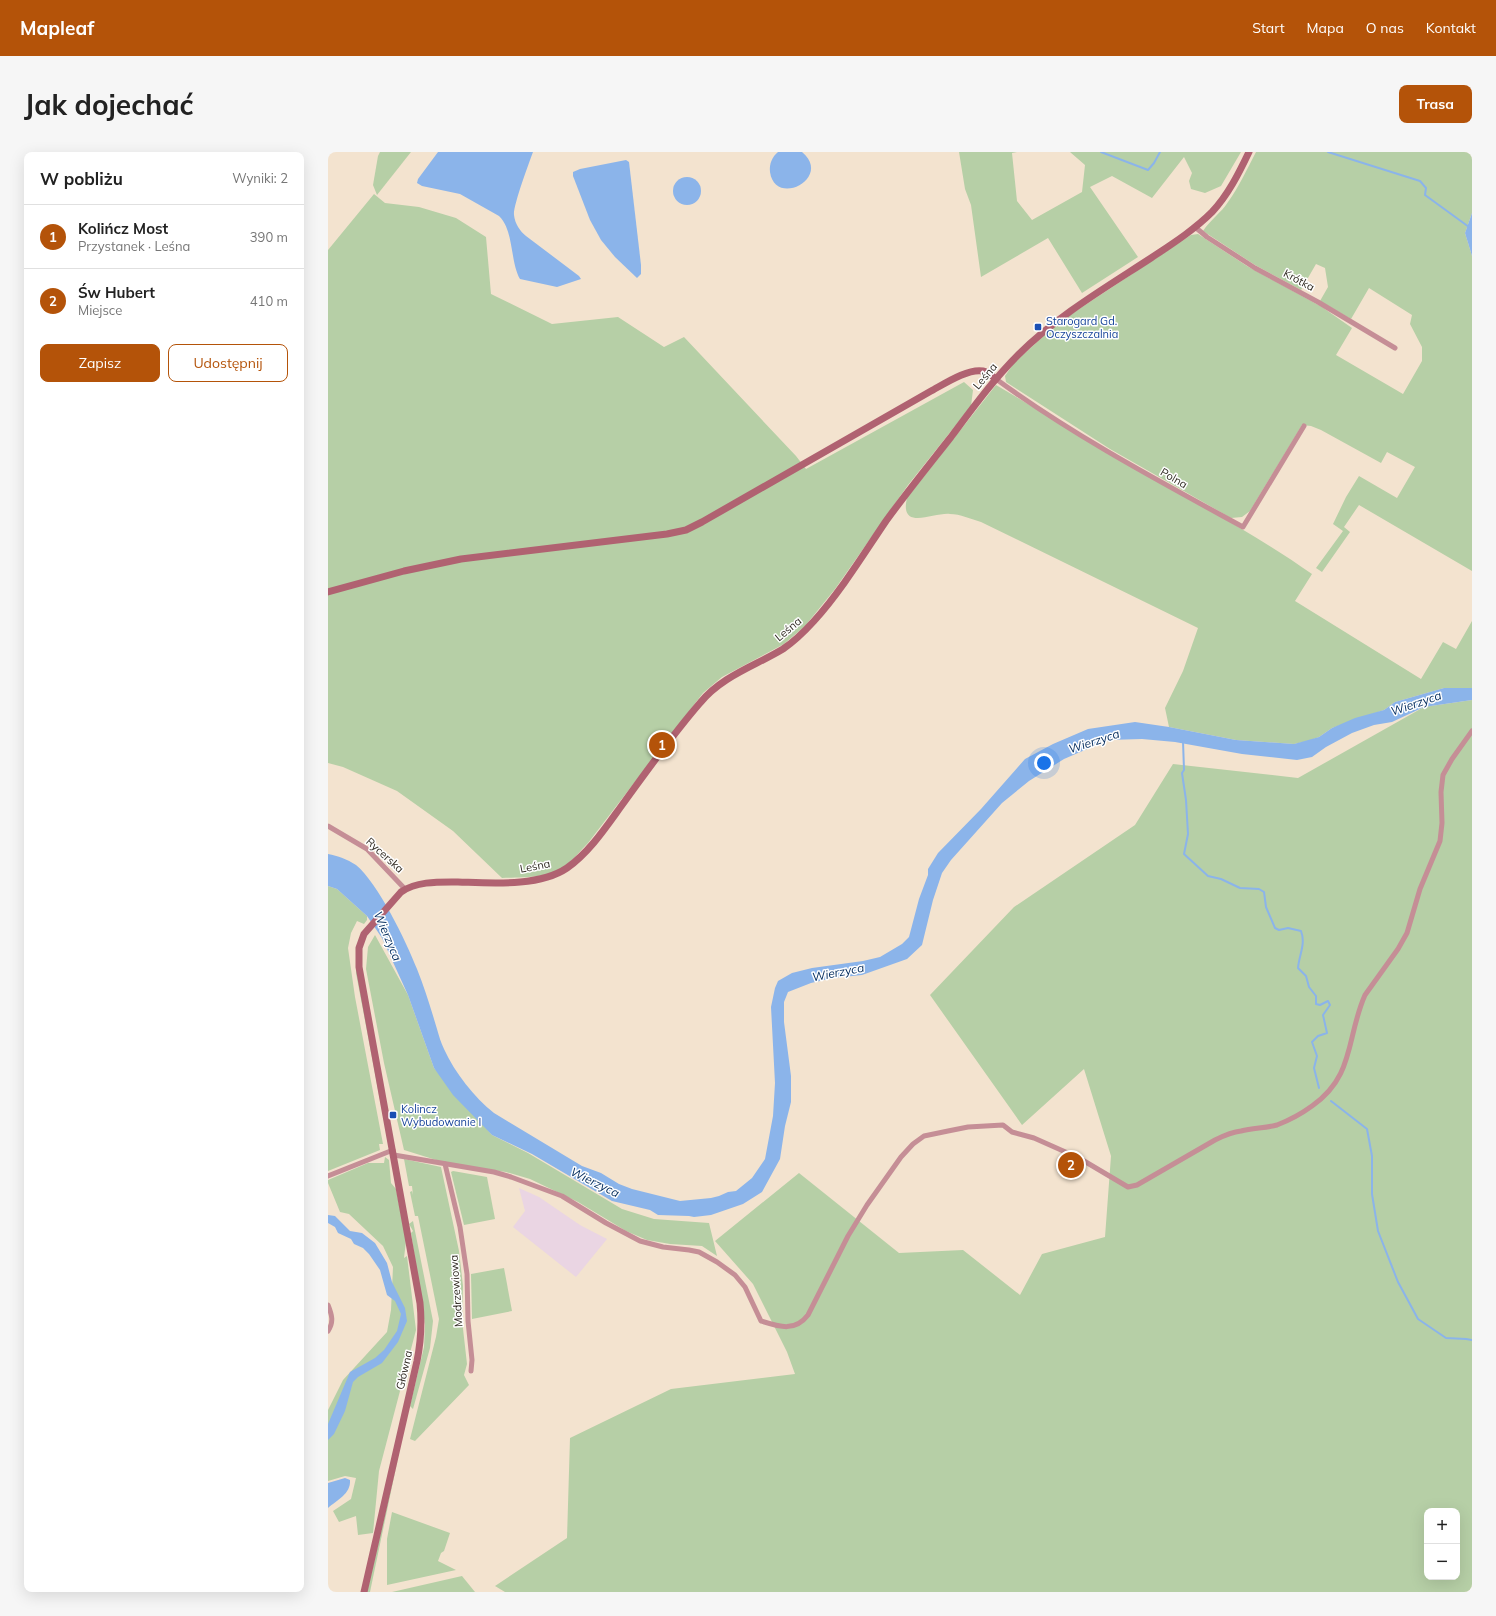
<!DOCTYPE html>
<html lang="pl">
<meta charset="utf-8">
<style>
:root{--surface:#fff;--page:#f6f6f6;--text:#222;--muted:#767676;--line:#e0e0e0;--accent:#b45309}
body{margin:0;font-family:Mulish,sans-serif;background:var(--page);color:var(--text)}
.controls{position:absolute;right:12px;bottom:12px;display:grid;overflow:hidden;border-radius:8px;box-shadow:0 4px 16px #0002}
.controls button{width:36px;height:36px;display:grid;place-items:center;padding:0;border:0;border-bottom:1px solid var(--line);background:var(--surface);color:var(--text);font:20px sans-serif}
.you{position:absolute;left:716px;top:611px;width:14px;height:14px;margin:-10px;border:3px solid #fff;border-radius:50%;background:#1a73e8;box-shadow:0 0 0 6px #1a73e833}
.badge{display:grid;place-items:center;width:26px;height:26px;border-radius:50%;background:var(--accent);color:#fff;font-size:13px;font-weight:700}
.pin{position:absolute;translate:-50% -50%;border:2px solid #fff;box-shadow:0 1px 4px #0006}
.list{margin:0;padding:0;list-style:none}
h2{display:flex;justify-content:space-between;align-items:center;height:52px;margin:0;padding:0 16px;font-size:17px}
h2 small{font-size:13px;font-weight:400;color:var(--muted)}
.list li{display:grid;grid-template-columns:26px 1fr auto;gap:12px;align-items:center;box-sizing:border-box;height:64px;padding:0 16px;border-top:1px solid var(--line)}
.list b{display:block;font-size:15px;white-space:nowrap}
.list p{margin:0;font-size:13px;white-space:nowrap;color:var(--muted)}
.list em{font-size:13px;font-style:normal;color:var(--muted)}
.actions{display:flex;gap:8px;padding:12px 16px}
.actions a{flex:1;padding:9px 0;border:1px solid var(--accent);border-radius:8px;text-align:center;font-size:14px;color:var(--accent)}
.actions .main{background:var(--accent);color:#fff}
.map{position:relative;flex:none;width:1144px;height:1440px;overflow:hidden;border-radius:8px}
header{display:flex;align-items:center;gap:24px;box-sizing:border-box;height:56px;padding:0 20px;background:var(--accent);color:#fff}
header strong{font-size:19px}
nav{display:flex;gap:22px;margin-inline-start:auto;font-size:14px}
.intro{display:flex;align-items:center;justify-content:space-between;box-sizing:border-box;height:96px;padding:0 24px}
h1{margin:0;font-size:28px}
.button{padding:10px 18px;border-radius:8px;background:var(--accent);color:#fff;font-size:14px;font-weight:700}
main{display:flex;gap:24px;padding:0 24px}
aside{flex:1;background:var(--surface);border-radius:8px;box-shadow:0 4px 16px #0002}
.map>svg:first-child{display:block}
.commercial{fill:#ead5e3}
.green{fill:#b6cfa6;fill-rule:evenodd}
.water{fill:#8bb4ea}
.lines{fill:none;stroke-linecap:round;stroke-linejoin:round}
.stream{stroke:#8bb4ea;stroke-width:2}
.street{stroke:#c58e96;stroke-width:5}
.secondary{stroke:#b06271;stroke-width:7}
.transit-dot{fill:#1a4fb4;stroke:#fff;stroke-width:1.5}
.labels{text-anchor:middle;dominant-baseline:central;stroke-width:3;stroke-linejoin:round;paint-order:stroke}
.street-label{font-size:11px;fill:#2e2820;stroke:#fff}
.transit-label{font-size:11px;fill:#164399;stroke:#fff;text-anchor:start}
.water-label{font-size:12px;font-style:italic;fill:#072f60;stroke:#fff}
</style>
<header>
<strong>Mapleaf</strong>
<nav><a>Start</a><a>Mapa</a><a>O nas</a><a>Kontakt</a></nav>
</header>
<div class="intro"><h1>Jak dojechać</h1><a class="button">Trasa</a></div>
<main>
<aside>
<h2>W pobliżu<small>Wyniki: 2</small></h2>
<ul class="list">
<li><span class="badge">1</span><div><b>Kolińcz Most</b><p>Przystanek · Leśna</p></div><em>390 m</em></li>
<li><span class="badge">2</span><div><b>Św Hubert</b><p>Miejsce</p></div><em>410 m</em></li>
</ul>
<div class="actions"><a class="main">Zapisz</a><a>Udostępnij</a></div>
</aside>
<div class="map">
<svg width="1144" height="1440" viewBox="0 0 1144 1440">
<rect width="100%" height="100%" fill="#f3e3cf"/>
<path class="commercial" d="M191,1036L211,1045L252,1073L279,1087L248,1125L185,1075L197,1059Z"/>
<g class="green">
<path d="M52,0H83L49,43L45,33L50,4Z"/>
<path d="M631,0H689L684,1L689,49L704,68L754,40L757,13L742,0H913L893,34L877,41L863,37L861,29L864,21L856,5L824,46L784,24L762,35L810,105L754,141L720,86L653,125L643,53L637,37Z"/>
<path d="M928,0H1144V61L1137,81L1144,104V419L1031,353L1016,375L1022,380L994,420L988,416L1015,379L1005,372L1018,345L1031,324L1069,346L1087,315L1059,300L1053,311L993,278L983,274L974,273L922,359L914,365L903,366L782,297L678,230L677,224L686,211L730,171L863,83L870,82L919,114L994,155L1024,176L1008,203L1075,242L1094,209V195L1082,172L1084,163L1041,136L1023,167L992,149L1000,135L997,116L988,112L973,138L927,113L875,79C882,68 893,61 900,50C911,35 919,17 928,0Z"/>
<path d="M46,42L57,51L91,55L128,66L158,85L163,142L224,172L290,165L336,195L356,185L468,304L478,317L636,230L645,238L643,254L580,333L507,437L477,474L456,492L394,525L375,541L260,691C253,698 246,707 238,713C220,727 195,725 174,726L125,679L69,639L15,615L0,611V98Z"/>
<path d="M668,233C710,257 749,284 791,308C856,345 923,379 984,422L967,449L1093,527L1115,490L1128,497L1144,469V536H1116L1067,550L1056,558L1004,576L991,585L980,589L966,592L908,588L841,575L837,556L855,519L870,476L653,370C643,367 632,362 622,362C606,360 571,380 579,346Z"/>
<path d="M1144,548V1440H177L167,1434L239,1386L242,1286L343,1237L467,1222L459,1200L425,1132L387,1089L471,1021L571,1101L635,1098L692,1143L714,1102L777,1085L783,1004L756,917L694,973L602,843L686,755L807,673L845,612L970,626L1096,555ZM1099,1359H1129V1425H1099Z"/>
<path d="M0,734L9,737L39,764V768L36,772L29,769L23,781L20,796L27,845L55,992H51L52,998L0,1019Z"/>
<path d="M47,783L80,843L106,916L164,983L200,1001L294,1057L326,1067L381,1071L389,1104L374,1094L342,1092L319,1088L298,1079L250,1050L202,1027L178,1020L121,1012L76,998L56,911L38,817L40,795Z"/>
<path d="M28,814L58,980L28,821Z"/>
<path d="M57,1005L61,1008L63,1031L68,1037L78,1089L76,1106L79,1104L88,1178L51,1319L45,1381L30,1383L28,1364L11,1370L5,1359L23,1347L28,1326L17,1324L0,1329V1258L15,1228L59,1180L63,1158L65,1115L55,1094L21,1062L12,1060L0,1031V1028L40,1011H56Z"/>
<path d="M76,1007L113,1015L131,1099L135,1134L134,1168L139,1212L136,1223L141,1233L87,1289L82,1287L108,1185L111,1167L90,1064H87L82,1040L84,1039L85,1043L84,1034H81Z"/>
<path d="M125,1019L159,1025L167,1067L136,1073L123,1020Z"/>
<path d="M85,1069L105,1169L102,1196L85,1257L82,1254L96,1195L97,1173L83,1081L85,1079L81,1072Z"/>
<path d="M176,1116L184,1159L144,1167L143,1122Z"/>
<path d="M70,1306L42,1440H39Z"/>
<path d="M64,1360L122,1381L116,1399L113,1401L110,1409L128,1418L59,1433V1387Z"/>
<path d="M134,1424L147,1440H64Z"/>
</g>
<g class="water">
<path d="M110,0H205C201,11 185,54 186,63C187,72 192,79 198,84L251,124L253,127L229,135L192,127C182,110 186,78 171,64L132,42L94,34L89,31L90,27Z"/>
<path d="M450,0H474C505,26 447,56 442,20C441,12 444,5 450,0Z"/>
<path d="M298,8L301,10L313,113V122L309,126L287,105L273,88L262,68L245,24V20L252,17Z"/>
<circle cx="359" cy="39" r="14"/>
<path d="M1144,61V104L1137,81Z"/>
<path d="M1116,536H1144V548L1096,555L1064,570L1046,573L1024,581L998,595L984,605L969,608L914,602L847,590L814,587L780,588L736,607L701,629L674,651L623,708L614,721L605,748L594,793L579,807L534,823L505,826L483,831L460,840L456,850V870L463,924V950L457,974L452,1007L434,1040L415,1052L383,1063L366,1065L361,1064L330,1063L322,1058L284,1049L204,1002L164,983L125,943L106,916L80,843L54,786L39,764L9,737L0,734V702C10,704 19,707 28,713C50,731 78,789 89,817C97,837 103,857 109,877C111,884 113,891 116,897C127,921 146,945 166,961L254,1014L273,1021L291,1032L304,1037L352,1049L383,1046L391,1044L400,1040L408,1039L424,1026L437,1007L445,964L447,931L443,855L447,836L450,829L464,821L484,816L535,809L552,805L574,792L581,785L591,747L600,723V717L610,701L653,657L697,607L725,592L760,577L807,570L841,575L908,588L966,592L991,585L1004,576L1027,566L1056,558L1067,550Z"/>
<path d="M0,1063L7,1064L22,1079L34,1081L47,1091L59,1111L64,1130L77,1156L79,1169L70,1190L54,1211L30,1225L25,1230L17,1259L6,1282L0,1288V1272L22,1220L47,1206L56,1198L69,1179L73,1162L67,1149L59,1143L52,1118L41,1102L35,1096L26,1092L23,1087L10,1081L7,1075L0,1071Z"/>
<path d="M17,1326L22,1328C23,1342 9,1348 0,1356V1331Z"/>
</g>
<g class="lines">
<g class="stream">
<path d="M773,0L820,18L826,11L832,0"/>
<path d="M1000,0L1092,29L1098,36L1097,43L1141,75"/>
<path d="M855,589L856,618L854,621L858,648L860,682L856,702L880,724L893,727L912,736L931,737L936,740L938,755L947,776L951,778L960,776L973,779C978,792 971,803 970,816L978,824L981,835L988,844V852L992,853L1000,849L1002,853L995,863L999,881L990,884L984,890L989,904L986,916L991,936"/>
<path d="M1003,949L1039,977L1044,1004V1042L1050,1079L1070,1130L1090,1167L1118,1186L1138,1187L1144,1188"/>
</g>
<g class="street">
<path d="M867,75L879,85L927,116L990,150L1067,196"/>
<path d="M668,227C746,284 831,329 915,375L976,274"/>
<path d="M0,674L39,697L77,737"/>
<path d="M66,1003L166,1020L183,1025L234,1044L278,1071L312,1089L335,1095L361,1098L371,1100L389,1110L407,1123L417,1135L433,1169C452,1175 467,1180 480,1163L520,1084L539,1053L573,1005L585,992L596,984L620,979L640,975L675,973L684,980L706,986L751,1006L800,1035L809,1033L887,988C895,984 903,980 913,979C925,976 938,976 949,973C962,968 973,962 984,954C1027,924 1018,886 1037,843L1070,797L1079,781L1092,737L1112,689L1114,671L1113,640L1115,623L1124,607L1144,579"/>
<path d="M117,1012L132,1075L139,1122L140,1169L144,1208L143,1219"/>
<path d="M0,1024L65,998"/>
<path d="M0,1153C4,1163 6,1170 0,1179"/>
</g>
<g class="secondary">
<path d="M0,440L76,419L133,407L339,382L358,378L374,370L603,239C616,232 640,216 655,219C660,220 664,224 668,227"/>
<path d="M36,1440L89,1209C93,1189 94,1171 92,1151L31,815V796L36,782L73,740C89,729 111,730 130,730C163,731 211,735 239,716C263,699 280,672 297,649C321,616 345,582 372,551C394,524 427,514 455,497C467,489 476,480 486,469C513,439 535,403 558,369C579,340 601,313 623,285C644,257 665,228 690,203C729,164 777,136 823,106C844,92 866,78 884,60C900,43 911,21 921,0"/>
</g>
</g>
<g class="transit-dot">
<rect x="706" y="171" width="8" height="8" rx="2"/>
<rect x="61" y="959" width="8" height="8" rx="2"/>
</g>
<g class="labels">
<g class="street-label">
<text transform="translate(971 128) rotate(28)">Krótka</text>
<text transform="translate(657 224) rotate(-50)">Leśna</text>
<text transform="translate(846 326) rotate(30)">Polna</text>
<text transform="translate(460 477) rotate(-40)">Leśna</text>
<text transform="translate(57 703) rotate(42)">Rycerska</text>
<text transform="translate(207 714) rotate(-11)">Leśna</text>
<text transform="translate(128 1139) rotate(-94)">Modrzewiowa</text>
<text transform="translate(76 1218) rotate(-77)">Główna</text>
</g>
<g class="transit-label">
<text x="718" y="169">Starogard Gd.<tspan x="718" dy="13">Oczyszczalnia</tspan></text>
<text x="73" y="957">Kolincz<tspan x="73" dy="13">Wybudowanie I</tspan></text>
</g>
<g class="water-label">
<text transform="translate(1088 551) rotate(-19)">Wierzyca</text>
<text transform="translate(766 589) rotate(-18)">Wierzyca</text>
<text transform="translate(60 784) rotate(67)">Wierzyca</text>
<text transform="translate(510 820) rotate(-11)">Wierzyca</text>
<text transform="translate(267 1030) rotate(26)">Wierzyca</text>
</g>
</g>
</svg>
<div class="controls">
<button>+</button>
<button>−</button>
</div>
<div class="you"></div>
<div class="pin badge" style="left:334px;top:593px">1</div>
<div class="pin badge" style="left:743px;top:1013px">2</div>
</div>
</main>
